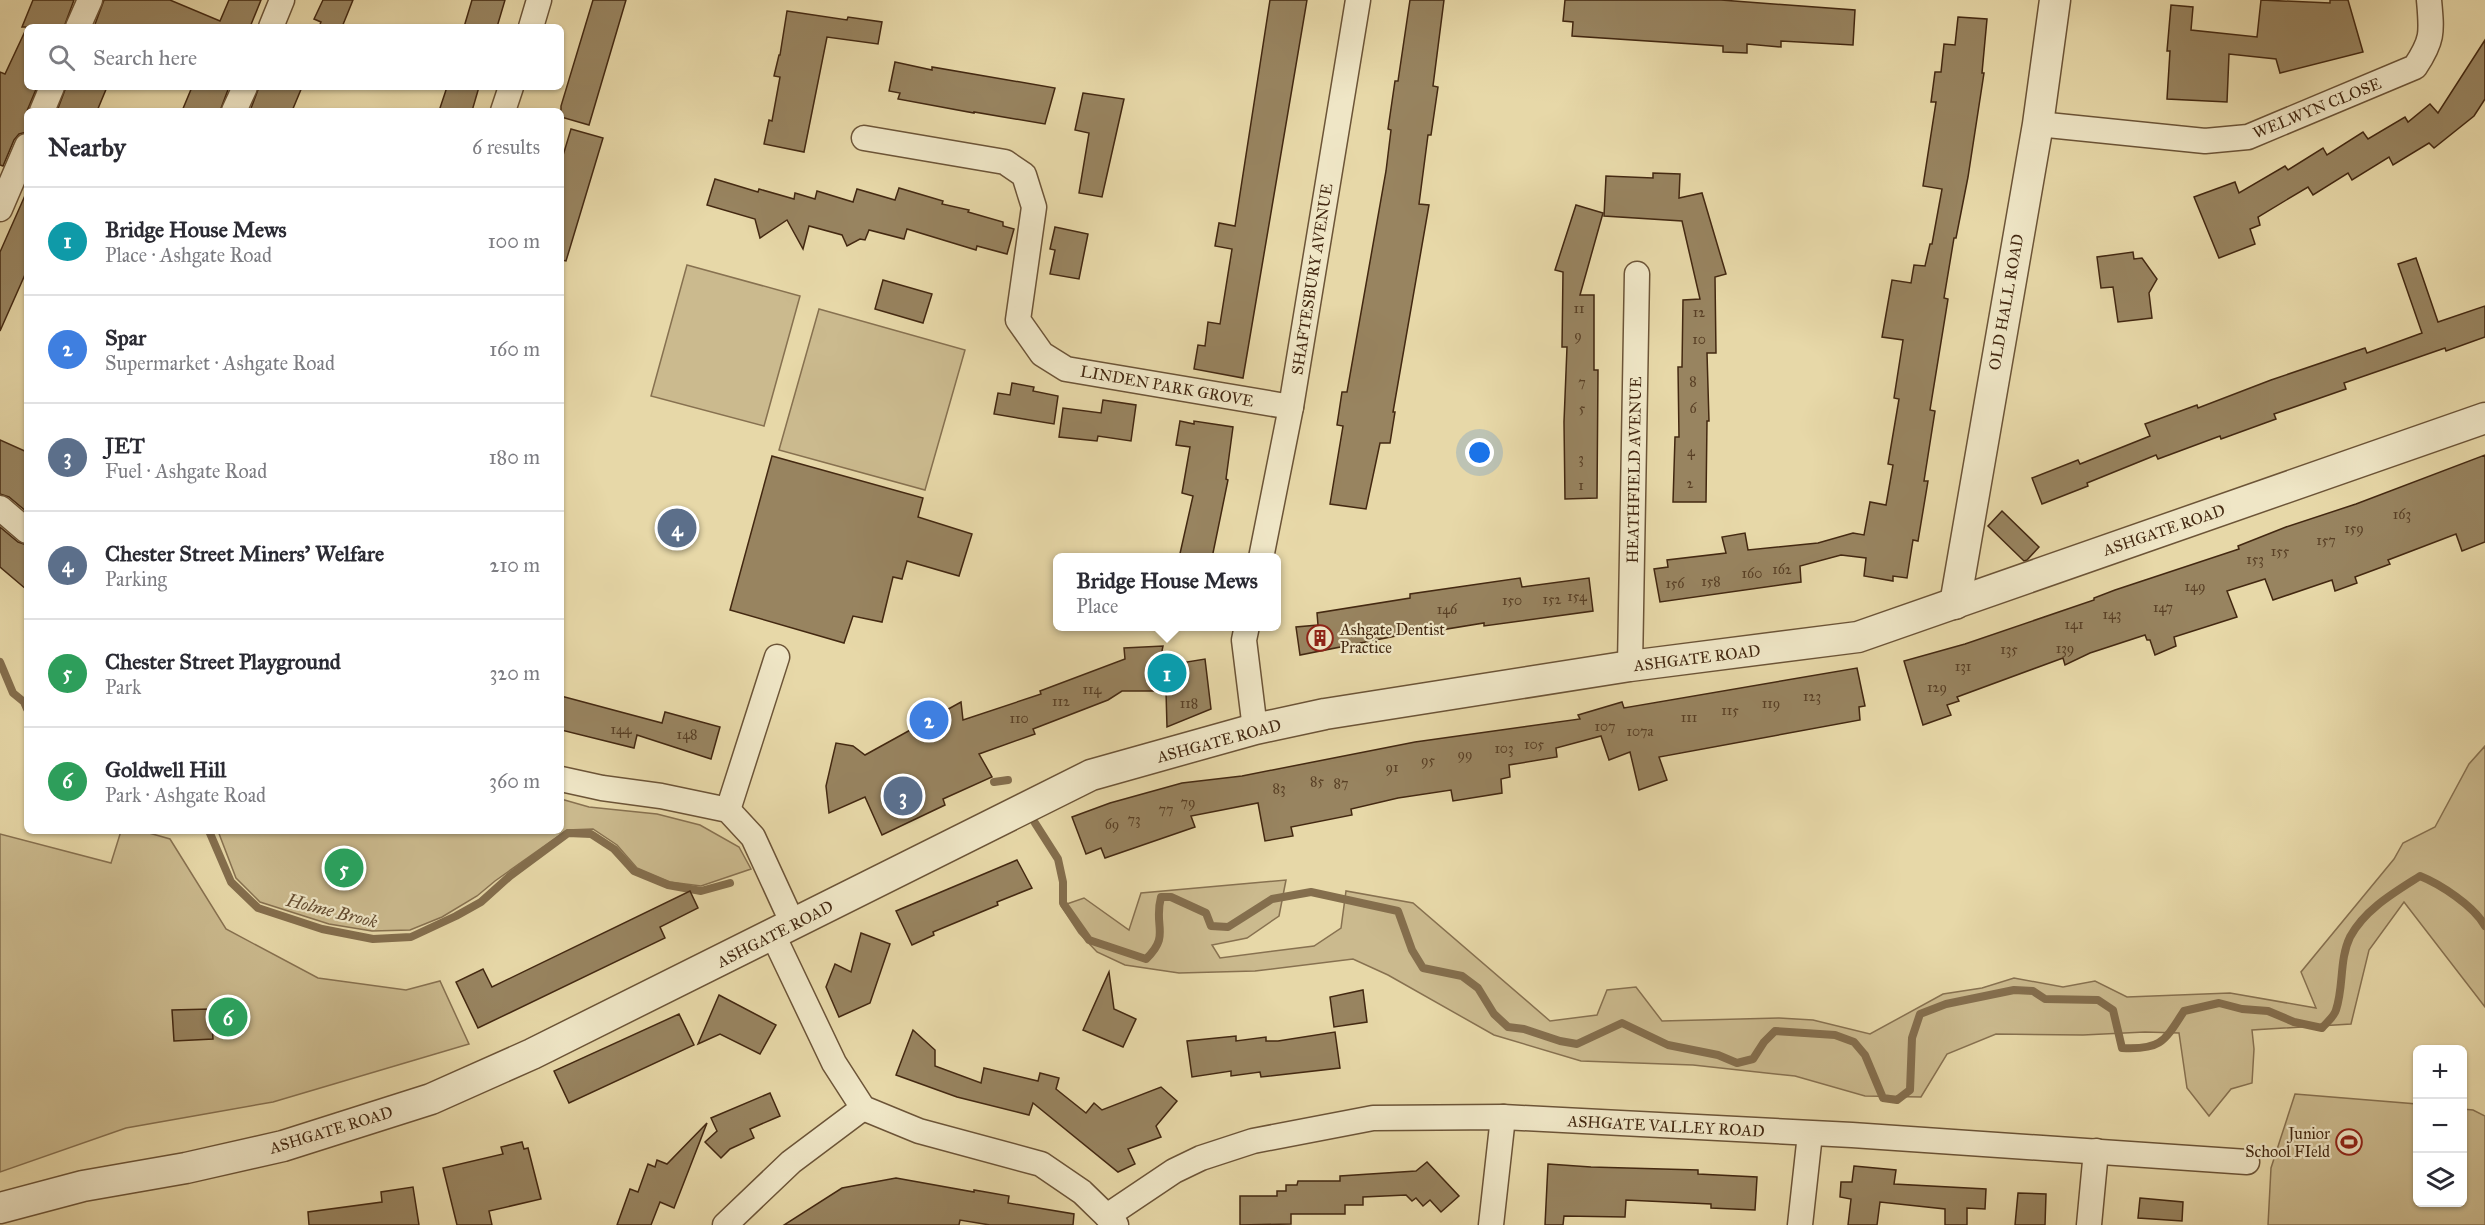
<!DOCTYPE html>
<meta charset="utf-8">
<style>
:root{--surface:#fff;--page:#f7f7f7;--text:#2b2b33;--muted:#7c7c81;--line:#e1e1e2;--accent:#d93025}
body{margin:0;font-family:"IM FELL Great Primer",serif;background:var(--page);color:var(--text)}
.controls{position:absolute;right:18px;bottom:18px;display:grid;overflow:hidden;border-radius:9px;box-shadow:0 2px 4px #0004}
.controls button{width:54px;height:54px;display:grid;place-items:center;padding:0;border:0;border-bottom:2px solid var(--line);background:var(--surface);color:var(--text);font:30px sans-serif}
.you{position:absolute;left:1480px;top:453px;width:21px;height:21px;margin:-15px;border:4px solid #fff;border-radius:50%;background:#1a73e8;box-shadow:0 0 0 9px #1a73e833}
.badge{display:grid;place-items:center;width:39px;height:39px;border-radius:50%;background:var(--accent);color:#fff;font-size:20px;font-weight:700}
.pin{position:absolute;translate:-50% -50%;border:3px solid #fff;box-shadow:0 2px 6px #0006}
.popup{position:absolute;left:1053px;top:553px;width:228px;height:78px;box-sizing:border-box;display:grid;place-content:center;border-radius:9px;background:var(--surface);filter:drop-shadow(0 2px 4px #0005);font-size:20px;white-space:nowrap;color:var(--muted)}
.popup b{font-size:22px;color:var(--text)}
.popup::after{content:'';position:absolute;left:50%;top:100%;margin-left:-12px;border:12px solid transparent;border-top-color:var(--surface)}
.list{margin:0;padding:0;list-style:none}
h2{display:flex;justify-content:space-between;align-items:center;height:78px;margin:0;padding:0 24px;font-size:26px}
h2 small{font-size:20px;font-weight:400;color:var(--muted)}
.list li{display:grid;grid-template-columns:39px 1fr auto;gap:18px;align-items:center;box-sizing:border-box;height:108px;padding:0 24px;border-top:2px solid var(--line)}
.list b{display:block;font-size:22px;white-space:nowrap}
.list p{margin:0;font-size:20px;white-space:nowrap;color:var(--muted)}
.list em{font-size:20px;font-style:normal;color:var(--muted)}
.icon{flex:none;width:33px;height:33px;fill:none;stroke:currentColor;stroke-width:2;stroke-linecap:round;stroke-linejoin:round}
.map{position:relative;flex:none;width:2485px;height:1225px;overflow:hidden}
.search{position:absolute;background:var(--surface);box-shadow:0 2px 4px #0004;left:24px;top:24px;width:540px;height:66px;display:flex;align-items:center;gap:15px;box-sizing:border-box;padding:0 21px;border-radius:9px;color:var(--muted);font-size:22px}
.panel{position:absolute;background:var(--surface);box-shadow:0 2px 4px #0004;left:24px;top:108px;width:540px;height:726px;border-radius:9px}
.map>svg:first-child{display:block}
.green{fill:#cbba8e;stroke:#877150;stroke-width:1.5}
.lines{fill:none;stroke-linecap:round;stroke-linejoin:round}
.stream{stroke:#846e4d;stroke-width:8}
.building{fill:#988460;stroke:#432811;stroke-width:1.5}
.minor-casing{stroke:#6c5437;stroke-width:27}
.tertiary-casing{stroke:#6c5437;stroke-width:33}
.minor{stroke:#efe6c6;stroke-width:24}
.tertiary{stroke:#efe6c6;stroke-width:30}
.labels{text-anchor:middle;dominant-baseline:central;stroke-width:4.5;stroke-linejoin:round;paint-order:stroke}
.number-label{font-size:14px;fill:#583f25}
.street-label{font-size:16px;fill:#432811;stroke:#efe6c6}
.poi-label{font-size:16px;fill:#432811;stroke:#efe6c6;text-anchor:start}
.water-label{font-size:18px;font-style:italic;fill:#634b2f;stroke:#efe6c6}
</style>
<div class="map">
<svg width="2485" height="1225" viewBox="0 0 2485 1225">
<rect width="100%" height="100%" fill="#e7d8a8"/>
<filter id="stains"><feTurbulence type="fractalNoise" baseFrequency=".00333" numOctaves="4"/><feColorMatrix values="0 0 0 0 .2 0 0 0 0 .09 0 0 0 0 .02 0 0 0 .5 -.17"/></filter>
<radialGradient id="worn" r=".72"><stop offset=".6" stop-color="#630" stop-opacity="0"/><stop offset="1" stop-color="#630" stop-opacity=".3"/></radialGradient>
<g class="green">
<path d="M687,265L800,296L764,426L651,396Z"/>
<path d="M819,309L965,350L925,490L779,450Z"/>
<path d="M2485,746V1007L2404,902L2369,950L2351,1024L2252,1030L2254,1049L2252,1083L2231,1089L2209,1116L2187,1088L2179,1033L2145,1032L2083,1035L1996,1034L1947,1054L1921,1097L1865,1096L1795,1076L1693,1065L1581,1061L1494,1035L1388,975L1353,959L1255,971L1179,973L1125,965L1097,952L1079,933L1061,906L1084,898L1129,930L1141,893L1286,880L1279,916L1247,938L1212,945L1220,958L1314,946L1341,928L1346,891L1413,903L1550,1021L1597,1015L1607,990L1636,987L1662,1021L1779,1018L1813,1020L1870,1034L1943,994L1982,988L2014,978L2063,987L2095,981L2127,997L2230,993L2316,1008L2301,972L2394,859L2403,843L2435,827L2469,764Z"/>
<path d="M561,799L589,807L657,814L700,825L739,847L751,869L701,886L670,882L637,868L617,845L593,829L567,830L495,881L477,896L442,917L410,930L372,931L329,924L260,902L236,878L218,831H561Z"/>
<path d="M121,831H142L170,839L226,929L318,978L406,990L440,981L469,1044L273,1102L126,1128L0,1172V834L111,863Z"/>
<path d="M2295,1094L2417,1104L2418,1202H2462L2463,1109L2473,1110L2485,1116V1225H2268L2271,1168Z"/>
</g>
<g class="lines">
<g class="stream">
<path d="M0,662L13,693L24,702L27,709"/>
<path d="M994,782L1008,780"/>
<path d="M1035,823L1058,859L1063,882V903L1089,940L1146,959C1171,935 1153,927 1161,897H1171L1206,913L1211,926L1228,927L1272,899L1311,892L1398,911L1412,950L1423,968L1462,976L1478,988L1494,1014L1508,1027L1524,1029L1560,1041L1577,1044L1622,1023L1668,1045L1718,1055L1737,1063L1753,1059L1764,1042L1775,1031L1835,1035L1854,1042L1865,1055L1883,1098L1897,1100L1910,1090L1912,1038L1920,1014L1946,1004L2014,990L2033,991L2045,999L2098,1000L2113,1010L2122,1048C2161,1050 2164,1042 2184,1011L2219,1003L2242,1009L2268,1011L2294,1022L2322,1028C2326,1023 2334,1017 2336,1010C2344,986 2339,960 2350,937C2365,909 2395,892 2420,876C2440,884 2474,906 2485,926"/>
<path d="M209,831L231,882L258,908L322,929L373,939L411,937L456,916L481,902L510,876L568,833L591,834L614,849L634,871L668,885L701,891L730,883"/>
</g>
</g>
<g class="building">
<path d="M33,0H74L64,27H27V87H37L27,111V132L19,134L14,140L3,166L0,165V72L5,74L27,27H22Z"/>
<path d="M104,0H170L220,21L229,0H261L250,27H94Z"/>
<path d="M323,0H353L342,27H319L321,22L314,19Z"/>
<path d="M472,0H505L497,27H464Z"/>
<path d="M593,0H626L589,125L561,117V106Z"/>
<path d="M1270,0H1307L1243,378L1194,369L1198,345L1205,346L1208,322L1220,324L1232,249L1215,246L1219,223L1235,226Z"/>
<path d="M1410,0H1444L1433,86L1438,87L1431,135H1428L1419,204L1429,205L1393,412H1395L1390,443H1380L1366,509L1330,504L1343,426L1337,425L1342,392H1347L1386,171L1391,130L1388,129L1395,81H1398Z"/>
<path d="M1565,0H1721L1855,10L1853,45L1781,41V47L1747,44V53L1723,52V46L1572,36L1573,22L1563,21Z"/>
<path d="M2261,0L2330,3V0H2348L2363,52L2280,73L2276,59L2229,54L2227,102L2167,99L2170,51H2167L2171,5L2193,7L2191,30L2257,37Z"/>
<path d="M787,11L847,20L848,17L882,22L878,44L827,37L804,152L764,144L769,120L772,121L780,77L774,76L779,55H780Z"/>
<path d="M1958,17L1987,19L1982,73H1984L1968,177L1956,238H1954L1944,298L1948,299L1930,410L1935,411L1924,481H1928L1918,541L1913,540L1907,578L1893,576V581L1864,576L1866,558L1841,555L1800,566L1801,582L1660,602L1654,569L1668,567L1667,560L1726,553L1722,537L1745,533L1748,550L1818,543L1853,533L1864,535L1870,502L1886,505L1893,465L1888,464L1899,399L1894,398L1903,340L1882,337L1892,280L1911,283L1914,265L1925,266L1930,244H1932L1942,189L1923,186L1936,102H1931L1935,72H1941L1944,44L1955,45Z"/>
<path d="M2485,40V99L2474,116L2434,148L2429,143L2393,165L2389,157L2352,180L2348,173L2313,195L2308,187L2258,217L2260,225L2250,229L2255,244L2219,258L2194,197L2235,182L2239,193L2285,166L2288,170L2323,148L2327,155L2363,132L2368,139L2405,117L2408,122L2430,104L2438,113Z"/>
<path d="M895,62L932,70V67L1055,88L1045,124L974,112V113L898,99L900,93L889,91Z"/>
<path d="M66,87H107L97,111H57Z"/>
<path d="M192,87H229L220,111H182Z"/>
<path d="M259,87H302L292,111H250Z"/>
<path d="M447,87H479L472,111H439Z"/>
<path d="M1083,93L1124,99L1102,197L1079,193L1089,133L1075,130Z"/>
<path d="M571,129L603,138L566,261L561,260V162Z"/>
<path d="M1653,173L1680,174L1679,198L1702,193L1726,274L1715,277L1716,353H1707L1709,421H1707L1706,502H1673L1675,437H1679L1678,367H1682L1683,300L1700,299L1682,221L1604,216L1606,176L1653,178Z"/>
<path d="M715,179L758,192L759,189L794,199L795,193L815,199L817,191L853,202L857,189L895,200L899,188L943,201L942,204L969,210L968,212L1003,222V226L1014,229L1007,254L977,246L976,250L907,229L904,239L869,230L865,240L860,239L847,246L842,235L809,226L803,249L787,220L760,238L755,219L707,205Z"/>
<path d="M27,191V270L0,331V252Z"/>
<path d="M1576,205L1603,213L1580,295H1594V370H1598L1597,498L1565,499L1564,422L1567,347H1562L1563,272L1555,270Z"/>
<path d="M1055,227L1088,234L1079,279L1050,274L1055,250L1050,249Z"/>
<path d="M2133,252L2134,259L2142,258L2157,279L2149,293L2152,318L2118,322L2113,287L2101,288L2097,257Z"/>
<path d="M2416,258L2438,322L2485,306V337L2446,351L2445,348L2344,383L2346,389L2274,414L2276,419L2221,439L2220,436L2158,459L2156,455L2087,483L2088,486L2042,504L2032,478L2078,460L2080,464L2150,436L2145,424L2197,405L2198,408L2271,380L2365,348L2367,353L2422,333L2398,264Z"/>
<path d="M883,280L932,294L923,323L875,309Z"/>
<path d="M1012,383L1034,387L1033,391L1058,396L1054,424L994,414L998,393L1010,395Z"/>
<path d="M1103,400L1136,405L1131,441L1098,436L1097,441L1059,437L1063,408L1101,413Z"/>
<path d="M1180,421L1194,424V421L1233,427L1226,479L1228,480L1212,558H1179L1193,496L1182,493L1190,447L1176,445Z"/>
<path d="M0,440L27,452V512L9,497L0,494Z"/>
<path d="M2485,455V542L2462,551L2456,534L2388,560L2390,564L2355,577L2357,583L2335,591L2332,580L2273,600L2265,579L2227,591L2237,617L2174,637L2176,646L2155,655L2150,640H2147L2145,635L2090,653L2065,665L2063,658L1957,697L1959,701L1947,705L1951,715L1923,725L1904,661L1965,644L2094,600V598L2115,590L2239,549L2238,546L2286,527L2356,504Z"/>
<path d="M772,456L923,498L918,517L972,534L959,576L907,561L902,579L893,577L882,622L853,616L844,643L730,610Z"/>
<path d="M2002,511L2039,547L2027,560L2024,561L1988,526Z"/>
<path d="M0,527L18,542L27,545V590L0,567Z"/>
<path d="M1520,578L1522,587L1589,578L1593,611L1484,626V623L1416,634V632L1300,655L1296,627L1318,625L1317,613L1410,598V594Z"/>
<path d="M1163,646L1160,661L1173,659L1175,664L1205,659L1211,709L1167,727L1166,691H1122L1108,700L1033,729L1035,734L979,754L992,777L943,799L945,805L882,835L865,797L829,813L826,786L836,743L853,746L865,755L961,702L963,720L1041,694L1040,691L1125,659L1124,648Z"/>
<path d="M1857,668L1865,706L1859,707L1860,720L1659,757L1667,780L1639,790L1630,752L1609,760L1601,736L1556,748L1557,757L1509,765L1510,777L1501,779L1502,793L1453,801L1451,790L1398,798L1351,809L1352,815L1291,827L1293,836L1265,841L1258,803L1191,816L1195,827L1105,858L1101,848L1086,854L1072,817L1110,803L1182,783L1242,776L1415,742L1580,719L1578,715L1622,702L1624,708Z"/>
<path d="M561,696L662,723L665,712L720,727L711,759L637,735L634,748L561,730Z"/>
<path d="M1017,860L1032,888L997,902L998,905L933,932L934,935L912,945L896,911Z"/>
<path d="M690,891L698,908L660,927L665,938L478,1028L456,982L483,969L492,987Z"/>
<path d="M861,933L890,944L870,1003L839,1017L826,987L835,964L851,972Z"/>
<path d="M1109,972L1114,1009L1136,1019L1123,1047L1083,1030Z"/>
<path d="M1363,990L1367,1022L1334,1027L1330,997Z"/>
<path d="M719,995L776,1025L760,1054L720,1034L698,1044Z"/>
<path d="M211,1009L213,1039L174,1041L172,1010Z"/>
<path d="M679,1014L694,1045L569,1103L554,1071Z"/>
<path d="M913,1030L935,1050V1066L981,1083L984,1068L1038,1081L1040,1073L1059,1078L1056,1089L1086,1113L1094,1103L1102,1110L1161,1087L1177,1101L1156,1126L1161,1137L1128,1149L1135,1164L1118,1172L1033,1103L1029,1115L957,1097L896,1075Z"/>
<path d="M1335,1032L1340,1068L1261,1077L1260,1072L1231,1076V1071L1192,1077L1187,1041L1236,1036V1041L1266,1037V1041H1278Z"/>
<path d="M770,1093L780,1116L750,1129L754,1138L730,1149L721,1158L705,1142L717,1131L711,1118Z"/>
<path d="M707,1123L674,1208L660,1202L651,1225H617L630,1189L638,1192L648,1164L655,1167L657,1160L667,1164Z"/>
<path d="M522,1142L524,1149L528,1148L541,1199L489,1211L492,1225H457L443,1168L503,1154L501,1147Z"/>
<path d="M1427,1162L1459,1196L1441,1212L1430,1200L1423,1206L1416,1198L1412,1201L1406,1195L1363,1197V1205H1345V1214H1291V1224L1240,1225V1196H1277V1191H1286V1185H1297L1298,1181H1340V1176L1416,1171Z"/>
<path d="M1548,1164L1591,1167L1698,1170V1174L1757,1177L1755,1210L1711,1208V1204L1626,1200L1625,1217L1564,1216L1563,1225H1545Z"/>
<path d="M1854,1166L1896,1170L1894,1184L1986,1189L1985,1209L1967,1208V1225H1945V1209L1880,1202L1877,1225H1848L1851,1199L1840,1197L1841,1182H1852Z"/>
<path d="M896,1178L974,1192V1190L1009,1196L1008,1203L1074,1214L1073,1225H990L960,1220L959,1225H784L842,1188Z"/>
<path d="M413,1187L419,1225H309L308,1212L382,1202L381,1192Z"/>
<path d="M2018,1193L2046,1194L2045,1225H2015Z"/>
<path d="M2140,1198L2183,1202L2182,1221L2138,1218Z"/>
</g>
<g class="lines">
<g class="minor-casing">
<g id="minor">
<path d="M78,27L90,0"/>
<path d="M271,27L282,0"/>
<path d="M531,27L539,0"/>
<path d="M42,111L52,87"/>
<path d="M234,111L245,87"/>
<path d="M503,111L511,87"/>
<path d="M2038,124L2205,141L2248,137L2415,67C2433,40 2432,33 2429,0"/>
<path d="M864,138L1005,162L1024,175L1034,207L1018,320L1042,354L1066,369L1291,407"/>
<path d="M0,209L27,146"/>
<path d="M0,508L27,531"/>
<path d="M1261,558L1291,407L1358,0"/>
<path d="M1247,626L1244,640L1255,729"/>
<path d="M1630,666L1637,274"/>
<path d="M561,779L602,788L661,796L728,810L753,837L793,924"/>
<path d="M728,810L777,657"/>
<path d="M773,935L834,1063L863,1108L919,1131L1041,1164L1082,1192L1116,1225"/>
<path d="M1107,1216L1174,1171L1201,1158L1253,1141L1373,1118L1503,1117L1852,1135L2247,1162"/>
<path d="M725,1225L791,1162L863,1108"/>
<path d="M1491,1225L1503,1117"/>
<path d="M1800,1225L1810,1134"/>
<path d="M2089,1225L2096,1151"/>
</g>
</g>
<g class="tertiary-casing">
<g id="tertiary">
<path d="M1955,604L2038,124L2055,0"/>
<path d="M0,1208L83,1186L186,1168L283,1146L431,1099L532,1054L1091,775L1255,729L1325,714L1630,666L1858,637L2485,418"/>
</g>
</g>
<use href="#minor" class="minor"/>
<use href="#tertiary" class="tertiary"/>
</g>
<defs>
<g id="building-ring" transform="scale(1.35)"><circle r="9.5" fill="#efe6c6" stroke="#8f2418" stroke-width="1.5"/><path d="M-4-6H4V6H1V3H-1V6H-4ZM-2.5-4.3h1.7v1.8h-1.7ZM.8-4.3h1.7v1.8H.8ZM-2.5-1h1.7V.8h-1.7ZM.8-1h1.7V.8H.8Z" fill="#8f2418"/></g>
<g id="stadium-ring" transform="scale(1.35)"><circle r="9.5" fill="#efe6c6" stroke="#8f2418" stroke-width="1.5"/><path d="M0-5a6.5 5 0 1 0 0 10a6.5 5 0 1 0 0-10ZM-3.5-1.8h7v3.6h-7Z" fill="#8f2418"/></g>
</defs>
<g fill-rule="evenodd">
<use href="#building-ring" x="1320" y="638"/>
<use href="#stadium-ring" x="2349" y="1142"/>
</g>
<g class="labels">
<g class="number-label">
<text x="1579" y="308">11</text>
<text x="1699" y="312">12</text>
<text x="1578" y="335">9</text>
<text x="1699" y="339">10</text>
<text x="1693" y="381">8</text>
<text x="1582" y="382">7</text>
<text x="1582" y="408">5</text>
<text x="1693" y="408">6</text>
<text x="1691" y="451">4</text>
<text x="1581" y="458">3</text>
<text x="1690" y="483">2</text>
<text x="1581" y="485">1</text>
<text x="2402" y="514">163</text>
<text x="2354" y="528">159</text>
<text x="2326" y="540">157</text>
<text x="2280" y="551">155</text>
<text x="2255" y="559">153</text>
<text x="1782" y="569">162</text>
<text x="1752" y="573">160</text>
<text x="1711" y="581">158</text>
<text x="1675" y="583">156</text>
<text x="2195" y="586">149</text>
<text x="1577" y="596">154</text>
<text x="1552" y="599">152</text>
<text x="1512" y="600">150</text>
<text x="2163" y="607">147</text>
<text x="1447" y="609">146</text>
<text x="2112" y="614">143</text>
<text x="2074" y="624">141</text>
<text x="2065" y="648">139</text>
<text x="2009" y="649">135</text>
<text x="1963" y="666">131</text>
<text x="1937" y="687">129</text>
<text x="1092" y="689">114</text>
<text x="1812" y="696">123</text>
<text x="1061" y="701">112</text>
<text x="1189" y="703">118</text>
<text x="1771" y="703">119</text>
<text x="1730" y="710">115</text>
<text x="1689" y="717">111</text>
<text x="1019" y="718">110</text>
<text x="1605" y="726">107</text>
<text x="621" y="729">144</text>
<text x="1640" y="731">107a</text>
<text x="687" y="734">148</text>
<text x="1534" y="744">105</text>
<text x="1504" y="748">103</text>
<text x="1465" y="754">99</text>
<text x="1428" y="760">95</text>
<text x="1392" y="767">91</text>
<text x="1317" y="781">85</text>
<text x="1341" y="783">87</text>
<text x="1279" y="788">83</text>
<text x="1188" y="802">79</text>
<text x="1166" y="809">77</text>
<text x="1134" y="819">73</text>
<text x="1112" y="824">69</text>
</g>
<g class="street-label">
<text transform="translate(2317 108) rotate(-22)">WELWYN CLOSE</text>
<text transform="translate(1312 279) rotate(-81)">SHAFTESBURY AVENUE</text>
<text transform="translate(2006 302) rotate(-80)">OLD HALL ROAD</text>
<text transform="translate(1167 386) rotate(10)">LINDEN PARK GROVE</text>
<text transform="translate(1634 470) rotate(-89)">HEATHFIELD AVENUE</text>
<text transform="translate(2164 530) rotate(-19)">ASHGATE ROAD</text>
<text transform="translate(1697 658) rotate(-7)">ASHGATE ROAD</text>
<text transform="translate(1219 741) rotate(-15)">ASHGATE ROAD</text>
<text transform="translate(775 934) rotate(-27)">ASHGATE ROAD</text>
<text transform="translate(1666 1126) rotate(3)">ASHGATE VALLEY ROAD</text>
<text transform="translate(331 1130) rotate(-17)">ASHGATE ROAD</text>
</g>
<g class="poi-label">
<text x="1340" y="629">Ashgate Dentist<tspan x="1340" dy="18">Practice</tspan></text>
<text x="2330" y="1133" text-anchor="end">Junior<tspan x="2330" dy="18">School FIeld</tspan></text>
</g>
<g class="water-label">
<text transform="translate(332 911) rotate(14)">Holme Brook</text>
</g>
</g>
<rect width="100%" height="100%" filter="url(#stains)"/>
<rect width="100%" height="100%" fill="url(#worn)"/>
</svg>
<div class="controls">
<button>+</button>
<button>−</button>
<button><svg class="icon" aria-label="layers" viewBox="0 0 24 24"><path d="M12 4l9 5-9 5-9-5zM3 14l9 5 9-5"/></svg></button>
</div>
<div class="you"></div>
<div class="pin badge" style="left:1167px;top:673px;background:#0f9aa8">1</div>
<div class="popup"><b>Bridge House Mews</b>Place</div>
<div class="pin badge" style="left:929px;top:720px;background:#3f7fe0">2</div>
<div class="pin badge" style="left:903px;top:796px;background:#5c6f8a">3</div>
<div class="pin badge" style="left:677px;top:528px;background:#5c6f8a">4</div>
<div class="pin badge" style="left:344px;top:868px;background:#2e9e5b">5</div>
<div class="pin badge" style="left:228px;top:1017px;background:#2e9e5b">6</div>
<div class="search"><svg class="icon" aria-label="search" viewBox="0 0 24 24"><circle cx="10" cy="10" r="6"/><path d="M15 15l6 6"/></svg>Search here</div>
<section class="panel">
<h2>Nearby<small>6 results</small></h2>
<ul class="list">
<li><span class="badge" style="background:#0f9aa8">1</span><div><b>Bridge House Mews</b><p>Place · Ashgate Road</p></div><em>100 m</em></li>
<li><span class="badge" style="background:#3f7fe0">2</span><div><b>Spar</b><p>Supermarket · Ashgate Road</p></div><em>160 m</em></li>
<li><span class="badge" style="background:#5c6f8a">3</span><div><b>JET</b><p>Fuel · Ashgate Road</p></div><em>180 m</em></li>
<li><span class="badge" style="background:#5c6f8a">4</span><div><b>Chester Street Miners' Welfare</b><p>Parking</p></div><em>210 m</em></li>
<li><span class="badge" style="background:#2e9e5b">5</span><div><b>Chester Street Playground</b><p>Park</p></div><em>320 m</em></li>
<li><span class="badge" style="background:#2e9e5b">6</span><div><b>Goldwell Hill</b><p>Park · Ashgate Road</p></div><em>360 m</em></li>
</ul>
</section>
</div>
